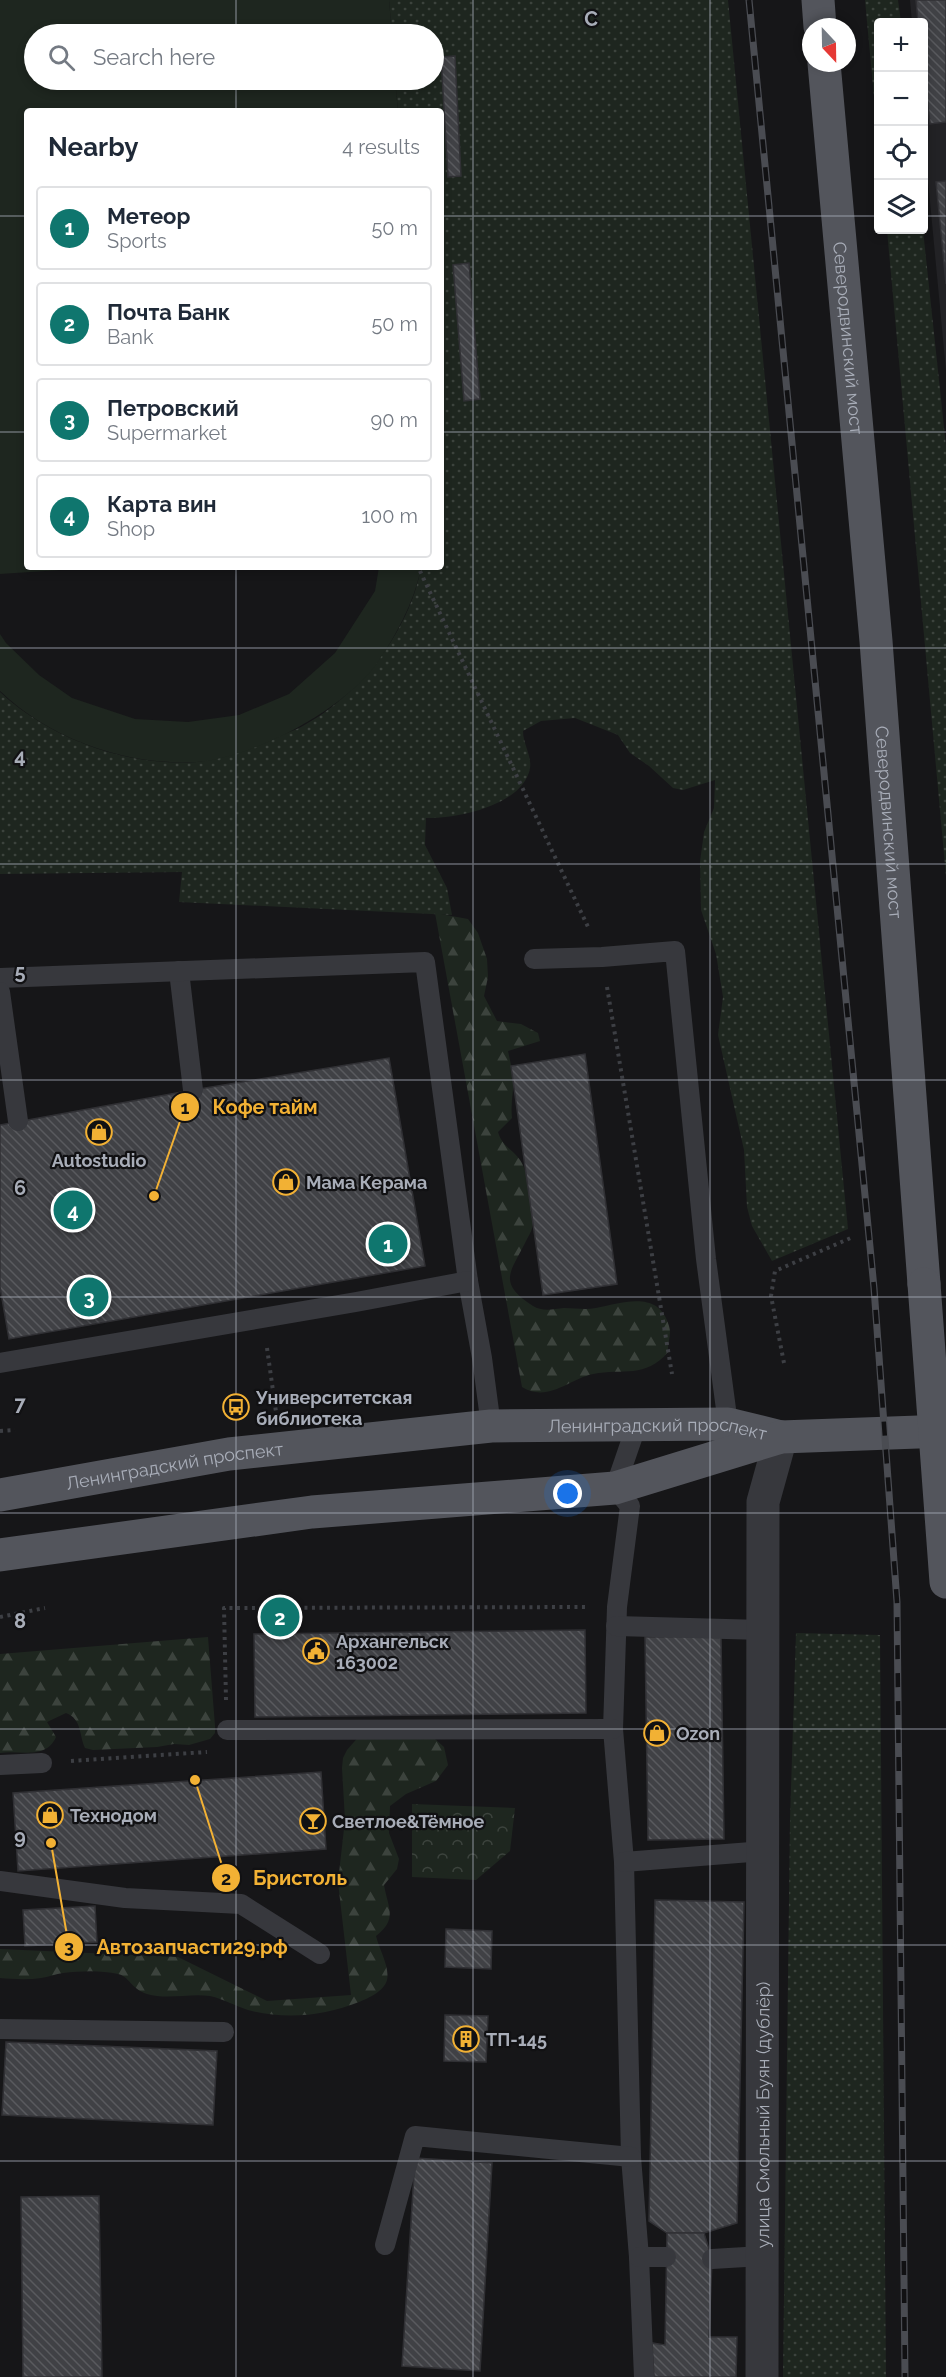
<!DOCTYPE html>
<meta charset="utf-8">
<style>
:root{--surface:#fff;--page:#f6f6f7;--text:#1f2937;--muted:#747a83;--line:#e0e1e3;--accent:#0f766e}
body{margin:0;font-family:Raleway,sans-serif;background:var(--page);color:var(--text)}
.controls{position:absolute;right:18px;top:18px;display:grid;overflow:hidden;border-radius:6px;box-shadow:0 3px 9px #0003}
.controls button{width:54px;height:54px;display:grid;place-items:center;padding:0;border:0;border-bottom:2px solid var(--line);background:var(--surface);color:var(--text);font:30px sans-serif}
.compass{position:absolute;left:802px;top:18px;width:54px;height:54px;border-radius:50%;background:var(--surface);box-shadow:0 3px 9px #0003;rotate:158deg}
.you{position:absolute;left:568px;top:1494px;width:21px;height:21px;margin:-15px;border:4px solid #fff;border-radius:50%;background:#1a73e8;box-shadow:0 0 0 9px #1a73e833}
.badge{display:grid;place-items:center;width:39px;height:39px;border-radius:50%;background:var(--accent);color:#fff;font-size:20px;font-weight:700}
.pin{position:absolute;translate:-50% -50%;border:3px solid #fff;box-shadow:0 2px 6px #0006}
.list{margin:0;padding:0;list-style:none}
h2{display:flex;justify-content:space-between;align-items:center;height:78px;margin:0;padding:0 24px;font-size:26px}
h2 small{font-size:20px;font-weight:400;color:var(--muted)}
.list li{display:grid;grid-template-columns:39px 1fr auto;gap:18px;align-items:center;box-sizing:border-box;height:84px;margin:0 12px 12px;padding:0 12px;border:2px solid var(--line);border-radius:6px}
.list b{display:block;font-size:22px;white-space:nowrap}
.list p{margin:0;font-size:20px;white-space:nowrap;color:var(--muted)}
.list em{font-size:20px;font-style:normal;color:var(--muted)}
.icon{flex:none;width:33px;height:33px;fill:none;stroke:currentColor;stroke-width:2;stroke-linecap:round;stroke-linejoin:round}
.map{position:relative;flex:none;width:946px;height:2377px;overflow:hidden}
.search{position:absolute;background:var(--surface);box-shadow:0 3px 9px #0003;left:24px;top:24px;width:420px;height:66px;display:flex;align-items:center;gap:15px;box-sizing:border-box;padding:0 21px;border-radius:33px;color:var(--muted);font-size:22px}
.panel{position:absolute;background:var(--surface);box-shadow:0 3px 9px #0003;left:24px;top:108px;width:420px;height:462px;border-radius:6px}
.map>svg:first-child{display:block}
.built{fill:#222225}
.grass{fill:url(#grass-dots)}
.forest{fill:url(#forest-firs)}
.park{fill:url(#park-crowns)}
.pitch{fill:#1e261f}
.building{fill:url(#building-back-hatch);stroke:#303034;stroke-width:1.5}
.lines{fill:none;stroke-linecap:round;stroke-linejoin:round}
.path{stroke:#3d3f44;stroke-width:4;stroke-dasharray:3 4.5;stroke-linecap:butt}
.service{stroke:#37383d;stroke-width:20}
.minor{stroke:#37383d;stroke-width:33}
.primary{stroke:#53555c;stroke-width:33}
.rail-casing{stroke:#4a4c52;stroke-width:7}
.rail{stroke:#111113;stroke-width:4.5;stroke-dasharray:14;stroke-linecap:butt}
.primary-bridge{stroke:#53555c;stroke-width:33}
.grid{fill:none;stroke:#a8adb8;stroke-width:1.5;stroke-opacity:0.55}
.labels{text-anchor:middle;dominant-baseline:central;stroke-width:4.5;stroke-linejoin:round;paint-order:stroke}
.street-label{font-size:18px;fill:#a8adb8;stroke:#111113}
.poi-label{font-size:18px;font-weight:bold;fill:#a8adb8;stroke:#111113;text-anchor:start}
.grid-label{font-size:20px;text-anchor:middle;font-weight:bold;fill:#a8adb8;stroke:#111113;stroke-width:4.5;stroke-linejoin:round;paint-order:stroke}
.leader{fill:none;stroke:#f2b134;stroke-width:2}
.callout-dot{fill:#f2b134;stroke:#111113;stroke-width:2}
.mark-label{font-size:18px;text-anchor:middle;font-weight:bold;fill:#111}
.callout-label{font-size:20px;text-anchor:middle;font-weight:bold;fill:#f2b134;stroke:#111113;stroke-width:4.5;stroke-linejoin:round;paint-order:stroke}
</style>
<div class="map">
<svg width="946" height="2377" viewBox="0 0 946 2377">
<defs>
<pattern id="grass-dots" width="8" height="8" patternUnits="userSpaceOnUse" patternTransform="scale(1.5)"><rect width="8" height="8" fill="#1e261f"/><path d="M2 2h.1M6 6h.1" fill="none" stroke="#3c433d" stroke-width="1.8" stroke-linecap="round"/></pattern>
<pattern id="forest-firs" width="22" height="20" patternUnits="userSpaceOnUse" patternTransform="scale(1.5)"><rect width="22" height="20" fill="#1e261f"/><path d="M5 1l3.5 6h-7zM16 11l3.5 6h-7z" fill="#3c433d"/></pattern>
<pattern id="park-crowns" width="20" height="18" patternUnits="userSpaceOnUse" patternTransform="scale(1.5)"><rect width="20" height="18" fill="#1e261f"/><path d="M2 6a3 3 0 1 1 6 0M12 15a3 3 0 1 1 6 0" fill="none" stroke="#3c433d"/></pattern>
<pattern id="building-back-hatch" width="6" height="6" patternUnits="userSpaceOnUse" patternTransform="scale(1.5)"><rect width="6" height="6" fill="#404145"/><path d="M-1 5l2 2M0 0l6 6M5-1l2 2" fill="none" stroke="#595a5e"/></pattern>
</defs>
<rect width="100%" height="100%" fill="#161618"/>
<path class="built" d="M910,0H946V371L924,138V22H912Z"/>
<g class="grass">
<path d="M389,0H728L848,1229L772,1261L752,1226L747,1207L744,1150L718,1035L723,997L716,954L701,910L700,862L704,832L714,808L715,780L683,790L673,788L649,766L630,753L618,735L575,718L541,721L523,731C523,744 532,756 530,768C524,805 457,819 426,818L425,845L447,888L452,915L179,902L182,872L0,874V692C50,739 128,767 197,762C213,760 230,751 245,746C262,741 281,736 297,729C356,700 410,632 421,567H441V111H398L395,80H434V34H392Z"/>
<path d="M865,0H898L901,22H878V140Z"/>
<path d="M887,230H923L946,446V876Z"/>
<path d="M796,1633L880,1635L886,2377H783L790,1820Z"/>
</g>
<g class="forest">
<path d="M435,913L468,919L478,933L487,959L488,977L484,996L497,1021L521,1024L538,1033L540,1041L508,1051L511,1065L514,1068C515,1085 510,1101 512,1118L498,1132C502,1146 512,1149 520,1160C528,1171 534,1208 533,1222C533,1228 530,1234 527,1239C512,1271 495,1282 533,1306C542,1312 554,1309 564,1308C575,1308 585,1310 596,1308C622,1303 659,1289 669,1326C672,1335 667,1343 668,1352C645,1379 623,1368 593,1374C569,1379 548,1403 522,1387Z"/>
<path d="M208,1637L215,1726V1733L210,1739L189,1745L174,1744L157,1747L93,1750L85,1748C79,1735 82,1719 66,1713L47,1722L56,1737C46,1760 20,1750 0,1753V1654Z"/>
<path d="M426,1731L444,1747L448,1765L436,1781L406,1794L390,1806L389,1833L399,1859L397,1869L384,1885C388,1908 398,1919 376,1936C379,1949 390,1967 387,1980C384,1991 369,1998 359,2002C324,2016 286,2020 248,2010C235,2006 224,1999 210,1996C189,1993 168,2000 147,1994C131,1989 129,1976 118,1974C101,1970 80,1971 63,1973C56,1974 48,1977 41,1978C28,1980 13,1979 0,1978V1949L178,1957L267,2001L351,1995L338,1882L345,1820L342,1768L343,1758L347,1750L361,1734Z"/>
</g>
<path class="park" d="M412,1804L515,1808L510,1851L476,1880L412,1877Z"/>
<g class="pitch">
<path d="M0,0H389L392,34H34V80H395L398,111H27V567H106L0,574Z"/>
<path d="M379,567H421C415,601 395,638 375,666C341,711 253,758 197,762C127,766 51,740 0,691V634L6,643L39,675L72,698L135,719L188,722L239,715L289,694L335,653L375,591Z"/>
</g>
<g class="building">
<path d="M916,0H946V122L930,124L924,69V22H918Z"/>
<path d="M455,56L461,176L448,177L441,57Z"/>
<path d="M946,181V284L936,182Z"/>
<path d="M469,263L480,399L464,401L453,265Z"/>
<path d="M585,1054L617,1284L543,1295L511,1066Z"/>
<path d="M389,1058L425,1266L9,1339L0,1287V1125L193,1090Z"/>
<path d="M585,1630L586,1713L255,1717L254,1634Z"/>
<path d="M721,1636L724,1839L648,1840L645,1637Z"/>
<path d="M321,1772L326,1849L18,1871L13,1793Z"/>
<path d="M655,1900L744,1902L737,2223L704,2233H667L649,2221Z"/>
<path d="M95,1906L97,1942L25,1946L23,1910Z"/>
<path d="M446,1929L492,1931L491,1969L445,1967Z"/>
<path d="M445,2015L488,2016L486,2062L444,2061Z"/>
<path d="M6,2042L217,2051L213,2125L2,2115Z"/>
<path d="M415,2158L492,2163L480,2371L402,2366Z"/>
<path d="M99,2196L102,2377H23L21,2197Z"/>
<path d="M667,2233H704L712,2259L709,2337H737L736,2377H654L652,2343L665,2345Z"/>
</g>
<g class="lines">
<g class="path">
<path d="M420,571L589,929"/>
<path d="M607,987L672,1374"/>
<path d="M267,1348L276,1412"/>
<path d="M784,1363L771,1296L775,1271L853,1237"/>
<path d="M0,1431L15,1430"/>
<path d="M0,1617L45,1608"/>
<path d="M226,1700L224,1608L589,1607"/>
<path d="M71,1761L207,1752"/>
</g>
<g class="service">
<path d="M534,959L602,957L675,951L706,1259L728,1424"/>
<path d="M179,971L193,1090"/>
<path d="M0,978L425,962L468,1281L482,1358L491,1426"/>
<path d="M0,992L18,1121"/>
<path d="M0,1363L356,1302L468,1281"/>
<path d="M637,1424L615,1488L630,1506L617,1607L613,1729L624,1862L631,2157L639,2257L644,2377"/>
<path d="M616,1626L763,1630"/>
<path d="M227,1730L613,1729"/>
<path d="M0,1765L42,1763"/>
<path d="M624,1862L764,1851"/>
<path d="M0,1881L125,1898L241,1904L320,1954"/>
<path d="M0,2029L224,2032"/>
<path d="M385,2245L415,2136L631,2157"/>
<path d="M639,2257H666"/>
<path d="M712,2259L762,2256"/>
</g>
<path class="minor" id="s1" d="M762,2377L763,1502L781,1437"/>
<g class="primary">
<path d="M818,0L820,27"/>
<path id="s2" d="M824,63L876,641L924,1284"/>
<path id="s3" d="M0,1495L229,1454L491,1426L728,1424L781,1437"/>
<path d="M0,1555L312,1512L615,1488L781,1437L946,1431"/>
</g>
<g class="rail-casing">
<path id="rail" d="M749,0L874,1288L897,1602L905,2377"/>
</g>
<use href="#rail" class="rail"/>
<path class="primary-bridge" d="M924,1284L946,1582"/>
</g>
<path class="grid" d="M236,0V34M473,0V2377M710,0V2377M236,80V111M0,216H27M441,216H878M924,216H946M0,432H27M441,432H946M236,567V2377M0,648H946M0,864H946M0,1080H946M0,1297H946M0,1513H946M0,1729H946M0,1945H946M0,2161H946"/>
<defs>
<g id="shop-ring" transform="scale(1.35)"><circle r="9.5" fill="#111113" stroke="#f2b134" stroke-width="1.5"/><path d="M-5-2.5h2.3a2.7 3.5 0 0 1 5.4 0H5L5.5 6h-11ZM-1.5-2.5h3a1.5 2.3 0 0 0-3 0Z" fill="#f2b134"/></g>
<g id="bus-ring" transform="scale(1.35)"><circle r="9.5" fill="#111113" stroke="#f2b134" stroke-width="1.5"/><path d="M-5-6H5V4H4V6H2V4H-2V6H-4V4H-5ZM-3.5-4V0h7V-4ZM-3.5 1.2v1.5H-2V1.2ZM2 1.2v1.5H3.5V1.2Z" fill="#f2b134"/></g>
<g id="civic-ring" transform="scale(1.35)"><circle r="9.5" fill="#111113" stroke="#f2b134" stroke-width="1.5"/><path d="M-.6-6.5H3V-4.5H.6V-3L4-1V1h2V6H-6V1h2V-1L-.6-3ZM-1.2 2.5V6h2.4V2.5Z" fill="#f2b134"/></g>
<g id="bar-ring" transform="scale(1.35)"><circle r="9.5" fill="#111113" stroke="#f2b134" stroke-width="1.5"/><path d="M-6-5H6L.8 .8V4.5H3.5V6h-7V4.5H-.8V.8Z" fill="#f2b134"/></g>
<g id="building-ring" transform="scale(1.35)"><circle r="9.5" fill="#111113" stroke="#f2b134" stroke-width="1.5"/><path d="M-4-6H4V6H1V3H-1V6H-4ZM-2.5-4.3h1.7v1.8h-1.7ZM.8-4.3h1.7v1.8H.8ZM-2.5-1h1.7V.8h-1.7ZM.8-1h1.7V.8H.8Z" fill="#f2b134"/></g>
</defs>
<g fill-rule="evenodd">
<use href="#shop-ring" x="99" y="1132"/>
<use href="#shop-ring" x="286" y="1182"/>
<use href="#bus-ring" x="236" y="1407"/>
<use href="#civic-ring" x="316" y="1651"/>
<use href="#shop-ring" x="657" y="1733"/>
<use href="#shop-ring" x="50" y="1815"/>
<use href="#bar-ring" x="313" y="1821"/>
<use href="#building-ring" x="466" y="2039"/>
</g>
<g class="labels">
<g class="street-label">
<text stroke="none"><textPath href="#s2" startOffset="276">Северодвинский мост</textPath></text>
<text stroke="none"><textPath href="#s2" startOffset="762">Северодвинский мост</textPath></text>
<text stroke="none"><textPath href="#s3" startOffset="663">Ленинградский проспект</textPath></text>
<text stroke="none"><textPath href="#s3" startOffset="177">Ленинградский проспект</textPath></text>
<text stroke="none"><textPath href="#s1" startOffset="262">улица Смольный Буян (дублёр)</textPath></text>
</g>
<g class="poi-label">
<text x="99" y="1160" text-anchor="middle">Autostudio</text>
<text x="306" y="1182">Мама Керама</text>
<text x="256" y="1397">Университетская<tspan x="256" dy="21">библиотека</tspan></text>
<text x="336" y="1641">Архангельск<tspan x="336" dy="21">163002</tspan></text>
<text x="676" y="1733">Ozon</text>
<text x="70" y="1815">Технодом</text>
<text x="332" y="1821">Светлое&amp;Тёмное</text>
<text x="486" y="2039">ТП-145</text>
</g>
</g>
<g class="grid-label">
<text x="591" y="26">C</text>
<text x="20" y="763">4</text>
<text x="20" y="979">5</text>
<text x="20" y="1195">6</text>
<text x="20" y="1411">7</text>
<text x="20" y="1628">8</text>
<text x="20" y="1844">9</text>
</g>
<path class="leader" d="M154 1196L185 1107M195 1780L226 1878M51 1843L69 1947"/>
<g class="callout-dot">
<circle cx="154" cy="1196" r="6"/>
<circle cx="195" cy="1780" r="6"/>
<circle cx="51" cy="1843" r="6"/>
<circle cx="185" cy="1107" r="15"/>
<circle cx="226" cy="1878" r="15"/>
<circle cx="69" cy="1947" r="15"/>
</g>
<g class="mark-label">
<text x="185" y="1114">1</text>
<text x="226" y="1885">2</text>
<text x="69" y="1953">3</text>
</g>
<g class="callout-label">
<text x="265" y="1114">Кофе тайм</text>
<text x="300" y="1885">Бристоль</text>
<text x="192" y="1954">Автозапчасти29.рф</text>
</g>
</svg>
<div class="controls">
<button>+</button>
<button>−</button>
<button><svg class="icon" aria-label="locate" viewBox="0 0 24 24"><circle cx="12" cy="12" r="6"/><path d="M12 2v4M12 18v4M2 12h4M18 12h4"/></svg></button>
<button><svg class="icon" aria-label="layers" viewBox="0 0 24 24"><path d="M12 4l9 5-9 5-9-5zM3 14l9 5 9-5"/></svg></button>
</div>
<svg class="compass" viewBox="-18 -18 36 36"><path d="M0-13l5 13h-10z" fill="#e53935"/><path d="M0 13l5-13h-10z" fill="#747a83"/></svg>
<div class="you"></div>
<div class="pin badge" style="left:388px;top:1244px">1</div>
<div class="pin badge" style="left:280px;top:1617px">2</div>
<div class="pin badge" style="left:89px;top:1297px">3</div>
<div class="pin badge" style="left:73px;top:1210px">4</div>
<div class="search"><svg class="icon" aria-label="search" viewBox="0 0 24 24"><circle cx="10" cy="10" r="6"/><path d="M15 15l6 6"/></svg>Search here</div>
<section class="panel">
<h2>Nearby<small>4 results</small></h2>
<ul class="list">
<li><span class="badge">1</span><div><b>Метеор</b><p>Sports</p></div><em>50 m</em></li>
<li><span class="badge">2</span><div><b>Почта Банк</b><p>Bank</p></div><em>50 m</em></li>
<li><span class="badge">3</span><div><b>Петровский</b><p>Supermarket</p></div><em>90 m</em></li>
<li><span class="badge">4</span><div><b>Карта вин</b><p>Shop</p></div><em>100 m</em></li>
</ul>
</section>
</div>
